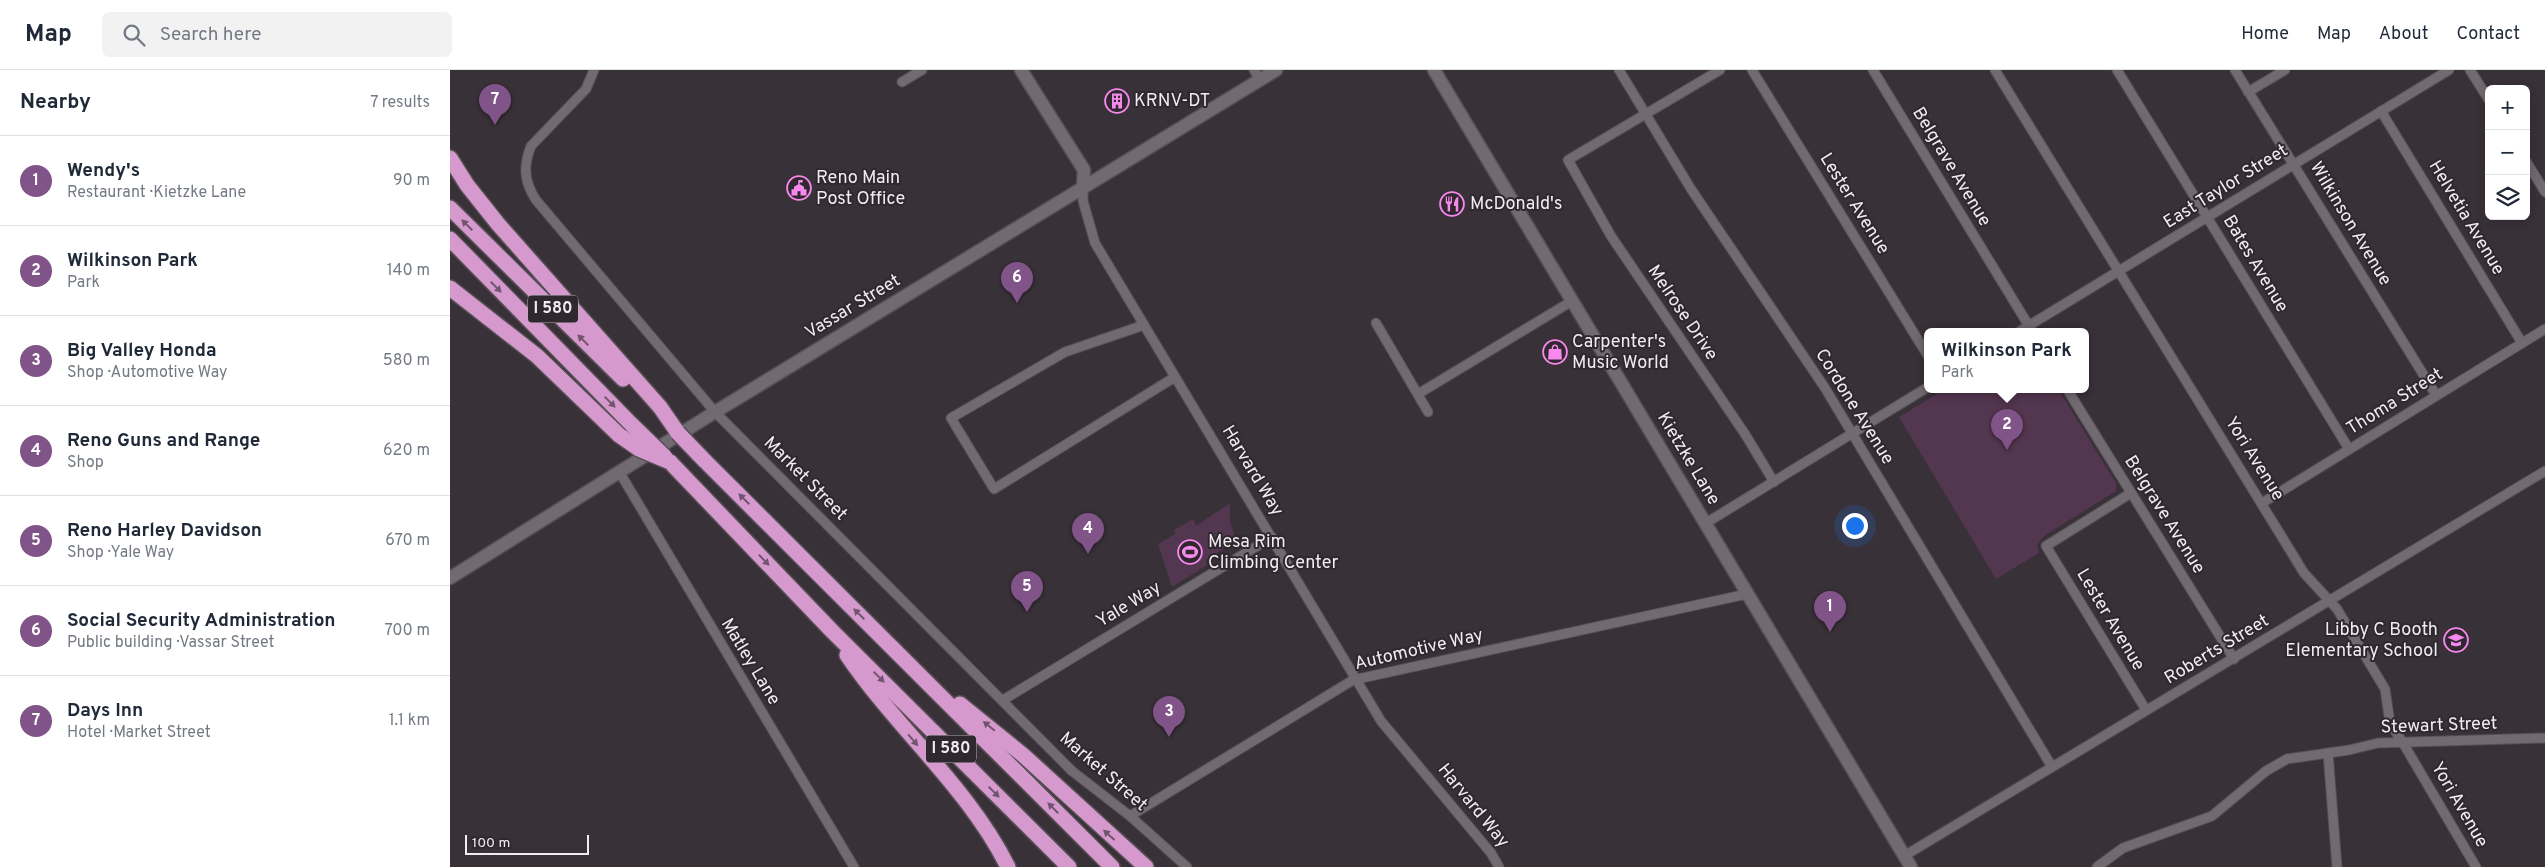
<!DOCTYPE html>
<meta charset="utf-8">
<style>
:root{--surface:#fff;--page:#f2f2f3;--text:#1f2937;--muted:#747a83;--line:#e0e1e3;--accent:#805488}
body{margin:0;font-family:Overpass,sans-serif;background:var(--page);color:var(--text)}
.controls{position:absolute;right:15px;top:15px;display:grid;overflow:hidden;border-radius:8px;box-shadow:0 2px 12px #0003}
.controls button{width:45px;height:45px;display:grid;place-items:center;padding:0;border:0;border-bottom:1px solid var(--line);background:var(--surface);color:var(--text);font:25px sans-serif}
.scale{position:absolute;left:15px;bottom:12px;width:124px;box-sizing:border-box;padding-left:5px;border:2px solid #f1ecf0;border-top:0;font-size:14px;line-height:18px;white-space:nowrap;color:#f1ecf0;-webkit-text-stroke:4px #2f282e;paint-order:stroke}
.you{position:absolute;left:1404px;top:455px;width:18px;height:18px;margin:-12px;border:4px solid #fff;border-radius:50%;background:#1a73e8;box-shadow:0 0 0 8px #1a73e833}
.badge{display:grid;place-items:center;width:32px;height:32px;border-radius:50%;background:var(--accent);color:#fff;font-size:16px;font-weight:700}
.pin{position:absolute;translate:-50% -41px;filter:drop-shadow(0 1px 2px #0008)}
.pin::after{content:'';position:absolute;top:26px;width:18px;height:15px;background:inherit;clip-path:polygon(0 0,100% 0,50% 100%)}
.popup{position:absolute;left:1474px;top:258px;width:165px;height:65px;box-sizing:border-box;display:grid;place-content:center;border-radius:8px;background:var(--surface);filter:drop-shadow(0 1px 4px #0005);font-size:16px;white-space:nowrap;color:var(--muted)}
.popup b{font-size:19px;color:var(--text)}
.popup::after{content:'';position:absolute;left:50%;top:100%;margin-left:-10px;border:10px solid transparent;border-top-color:var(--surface)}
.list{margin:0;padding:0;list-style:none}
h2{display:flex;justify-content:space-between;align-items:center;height:65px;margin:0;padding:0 20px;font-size:21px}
h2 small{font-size:16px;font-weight:400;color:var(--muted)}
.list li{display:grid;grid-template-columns:32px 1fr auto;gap:15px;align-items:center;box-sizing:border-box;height:90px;padding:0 20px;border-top:1px solid var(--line)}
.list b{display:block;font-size:19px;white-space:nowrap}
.list p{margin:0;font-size:16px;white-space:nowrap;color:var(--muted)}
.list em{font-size:16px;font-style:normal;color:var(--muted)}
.icon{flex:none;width:28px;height:28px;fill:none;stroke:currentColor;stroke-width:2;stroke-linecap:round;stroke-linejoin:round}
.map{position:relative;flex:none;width:2095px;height:797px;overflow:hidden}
header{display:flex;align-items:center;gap:30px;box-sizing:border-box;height:70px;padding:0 25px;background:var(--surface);border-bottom:1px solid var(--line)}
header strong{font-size:24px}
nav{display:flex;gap:28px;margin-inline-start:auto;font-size:18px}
.search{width:350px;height:45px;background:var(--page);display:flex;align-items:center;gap:12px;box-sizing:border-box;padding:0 18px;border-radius:8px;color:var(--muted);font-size:19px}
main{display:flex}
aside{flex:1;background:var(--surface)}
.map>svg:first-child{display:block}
.green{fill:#53364f}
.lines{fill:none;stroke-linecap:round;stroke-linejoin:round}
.street-casing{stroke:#565055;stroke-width:11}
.secondary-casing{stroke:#565055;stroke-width:15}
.highway-casing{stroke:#565055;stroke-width:18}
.street{stroke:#726a71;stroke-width:9}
.secondary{stroke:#726a71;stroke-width:12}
.highway{stroke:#d599ce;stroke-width:15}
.highway-bridge-casing{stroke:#565055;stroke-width:18;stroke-linecap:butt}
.highway-bridge{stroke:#d599ce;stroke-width:15}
.oneway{fill:#71556e}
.labels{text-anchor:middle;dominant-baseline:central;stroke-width:4;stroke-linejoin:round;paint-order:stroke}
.shield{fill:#2f282e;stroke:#b7b1b6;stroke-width:1}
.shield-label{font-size:16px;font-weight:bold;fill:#f1ecf0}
.poi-label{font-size:18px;fill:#f1ecf0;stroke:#2f282e;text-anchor:start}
.street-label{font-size:18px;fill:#f1ecf0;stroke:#2f282e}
</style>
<header>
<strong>Map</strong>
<div class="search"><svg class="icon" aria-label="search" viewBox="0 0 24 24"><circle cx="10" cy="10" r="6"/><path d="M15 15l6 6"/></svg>Search here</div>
<nav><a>Home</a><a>Map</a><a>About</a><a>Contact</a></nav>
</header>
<main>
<aside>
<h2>Nearby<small>7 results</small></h2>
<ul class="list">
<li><span class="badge">1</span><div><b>Wendy's</b><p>Restaurant · Kietzke Lane</p></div><em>90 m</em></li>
<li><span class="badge">2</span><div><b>Wilkinson Park</b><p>Park</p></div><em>140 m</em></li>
<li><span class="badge">3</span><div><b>Big Valley Honda</b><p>Shop · Automotive Way</p></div><em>580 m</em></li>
<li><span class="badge">4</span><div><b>Reno Guns and Range</b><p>Shop</p></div><em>620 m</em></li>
<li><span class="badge">5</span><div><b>Reno Harley Davidson</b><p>Shop · Yale Way</p></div><em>670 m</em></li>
<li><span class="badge">6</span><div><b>Social Security Administration</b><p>Public building · Vassar Street</p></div><em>700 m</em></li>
<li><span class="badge">7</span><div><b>Days Inn</b><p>Hotel · Market Street</p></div><em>1.1 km</em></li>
</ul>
</aside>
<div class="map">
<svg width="2095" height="797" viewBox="0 0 2095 797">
<rect width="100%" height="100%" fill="#393138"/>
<g class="green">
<path d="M1495,319H1608L1666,413V421L1594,466L1587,475L1589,483L1546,509L1449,347Z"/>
<path d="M780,433V451L786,471L756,490L757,495L722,517L708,474L725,464L724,460L743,449L746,456Z"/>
</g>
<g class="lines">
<g class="street-casing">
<g id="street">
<path d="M144,0L136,19L81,76C73,96 74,112 86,130L265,342L622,701L680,746L737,797"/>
<path d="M804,0L810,10"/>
<path d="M1169,0L1241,119L1375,318L1602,697"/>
<path d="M1270,0L1118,90L1161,166L1295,364L1324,412"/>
<path d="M1302,0L1478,286"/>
<path d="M1423,0L1582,261"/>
<path d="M1545,0L1854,503L1887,539L1935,619L1940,653L1953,673L2026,797"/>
<path d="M1667,0L1899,379"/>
<path d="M1785,0L1986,325"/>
<path d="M2020,0L2039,30"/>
<path d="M452,12L472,0"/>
<path d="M1798,22L1835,0"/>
<path d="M1931,41L2072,273"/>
<path d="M2076,91L2095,122"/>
<path d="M633,117V131L645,173L931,651L1041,783L1049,797"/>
<path d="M926,253L978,342"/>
<path d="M694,255L615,282L501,348L544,419L725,307"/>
<path d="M1570,261L1999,0"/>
<path d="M1617,319L1784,589"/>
<path d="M968,324L1122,231"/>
<path d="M170,403L404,797"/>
<path d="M1681,423L1596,476L1696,640"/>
<path d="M1812,433L2095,259"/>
<path d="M1256,453L1478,317"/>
<path d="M553,630L822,467"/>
<path d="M1878,683L1887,797"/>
<path d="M680,746L903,610L1297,524"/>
<path d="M1454,786L2095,401"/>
<path d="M1647,797L1673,778L1762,746L1816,701L1837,689L1899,680L1928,673L2095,668"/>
</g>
</g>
<g class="secondary-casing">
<g id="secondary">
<path d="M571,0L634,100L633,117"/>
<path d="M984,0L1461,797"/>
<path d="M0,508L265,342L826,0"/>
</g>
</g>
<g class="highway-casing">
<g id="highway">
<path d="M0,88L17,115L48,154L210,337L228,363"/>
<path d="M0,138L173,309"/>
<path d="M0,169L182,355"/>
<path d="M0,218L87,286L169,365"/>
<path d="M254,390L662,797"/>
<path d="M220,392L382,561L619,797"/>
<path d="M397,585C447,659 518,717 558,797"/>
<path d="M510,634L573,685L696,797"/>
</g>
</g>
<use href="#street" class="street"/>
<use href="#secondary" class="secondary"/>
<use href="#highway" class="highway"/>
<g class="highway-bridge-casing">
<g id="highway-bridge">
<path d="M182,355L215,387"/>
<path d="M228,363L254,390"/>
<path d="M169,365L189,379L220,392"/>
</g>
</g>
<use href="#highway-bridge" class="highway-bridge"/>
</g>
<defs><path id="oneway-solid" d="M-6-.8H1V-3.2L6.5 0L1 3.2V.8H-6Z" transform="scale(1.25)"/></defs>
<g class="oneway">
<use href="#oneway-solid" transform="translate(17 155) rotate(-135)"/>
<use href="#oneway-solid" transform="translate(46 217) rotate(45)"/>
<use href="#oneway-solid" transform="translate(133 270) rotate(-135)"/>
<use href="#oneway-solid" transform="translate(160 332) rotate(45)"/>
<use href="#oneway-solid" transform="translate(294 429) rotate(-135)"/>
<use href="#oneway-solid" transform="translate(314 490) rotate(46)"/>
<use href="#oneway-solid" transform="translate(409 544) rotate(-135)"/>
<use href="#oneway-solid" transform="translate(429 607) rotate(45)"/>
<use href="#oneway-solid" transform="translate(539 656) rotate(-141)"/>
<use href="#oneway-solid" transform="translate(463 670) rotate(49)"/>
<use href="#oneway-solid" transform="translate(544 722) rotate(45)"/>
<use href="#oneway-solid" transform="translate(603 738) rotate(-135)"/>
<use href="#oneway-solid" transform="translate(659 765) rotate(-138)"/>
</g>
<defs>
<g id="building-ring" transform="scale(1.25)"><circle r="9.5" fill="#2f282e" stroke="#f788ec" stroke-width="1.5"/><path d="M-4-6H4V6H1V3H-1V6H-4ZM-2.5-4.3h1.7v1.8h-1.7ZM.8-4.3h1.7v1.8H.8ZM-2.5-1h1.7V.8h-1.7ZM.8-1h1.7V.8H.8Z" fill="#f788ec"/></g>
<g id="civic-ring" transform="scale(1.25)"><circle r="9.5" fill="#2f282e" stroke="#f788ec" stroke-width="1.5"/><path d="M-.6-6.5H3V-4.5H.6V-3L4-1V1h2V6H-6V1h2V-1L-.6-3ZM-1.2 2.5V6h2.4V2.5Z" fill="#f788ec"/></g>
<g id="restaurant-ring" transform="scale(1.25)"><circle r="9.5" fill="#2f282e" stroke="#f788ec" stroke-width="1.5"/><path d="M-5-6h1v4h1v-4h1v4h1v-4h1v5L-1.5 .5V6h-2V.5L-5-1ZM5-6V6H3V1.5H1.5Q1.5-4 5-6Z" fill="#f788ec"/></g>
<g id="shop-ring" transform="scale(1.25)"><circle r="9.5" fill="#2f282e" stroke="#f788ec" stroke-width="1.5"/><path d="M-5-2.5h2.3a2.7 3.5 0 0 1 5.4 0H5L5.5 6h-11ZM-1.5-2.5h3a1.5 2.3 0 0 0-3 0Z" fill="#f788ec"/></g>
<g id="stadium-ring" transform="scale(1.25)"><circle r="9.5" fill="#2f282e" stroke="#f788ec" stroke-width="1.5"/><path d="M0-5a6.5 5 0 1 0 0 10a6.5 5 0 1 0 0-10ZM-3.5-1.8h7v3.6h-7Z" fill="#f788ec"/></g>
<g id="school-ring" transform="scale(1.25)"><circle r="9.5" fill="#2f282e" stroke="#f788ec" stroke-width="1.5"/><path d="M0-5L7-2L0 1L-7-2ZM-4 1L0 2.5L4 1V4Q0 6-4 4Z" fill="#f788ec"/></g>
</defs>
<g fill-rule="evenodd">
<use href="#building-ring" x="667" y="31"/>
<use href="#civic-ring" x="349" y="118"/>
<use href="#restaurant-ring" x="1002" y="134"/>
<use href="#shop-ring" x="1105" y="282"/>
<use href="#stadium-ring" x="740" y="482"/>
<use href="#school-ring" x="2006" y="570"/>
</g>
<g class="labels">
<g class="shield">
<rect x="78" y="225.5" width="50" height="27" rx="4"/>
<rect x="476" y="665.5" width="50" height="27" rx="4"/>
</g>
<g class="shield-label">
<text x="103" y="239">I 580</text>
<text x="501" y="679">I 580</text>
</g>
<g class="poi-label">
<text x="684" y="31">KRNV-DT</text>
<text x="366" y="108">Reno Main<tspan x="366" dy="21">Post Office</tspan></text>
<text x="1020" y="134">McDonald's</text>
<text x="1122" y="272">Carpenter's<tspan x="1122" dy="21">Music World</tspan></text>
<text x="758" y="472">Mesa Rim<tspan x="758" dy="21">Climbing Center</tspan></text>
<text x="1988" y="560" text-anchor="end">Libby C Booth<tspan x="1988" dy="21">Elementary School</tspan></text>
</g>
<g class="street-label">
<text transform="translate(1501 97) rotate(59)">Belgrave Avenue</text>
<text transform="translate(1776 117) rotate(-32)">East Taylor Street</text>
<text transform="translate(1404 134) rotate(58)">Lester Avenue</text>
<text transform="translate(2016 148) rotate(59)">Helvetia Avenue</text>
<text transform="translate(1900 154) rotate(59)">Wilkinson Avenue</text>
<text transform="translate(1805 194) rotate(59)">Bates Avenue</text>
<text transform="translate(403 237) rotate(-31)">Vassar Street</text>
<text transform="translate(1232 243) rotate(56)">Melrose Drive</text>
<text transform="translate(1945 332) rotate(-32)">Thoma Street</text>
<text transform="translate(1404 337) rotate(58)">Cordone Avenue</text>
<text transform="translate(1238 389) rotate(59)">Kietzke Lane</text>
<text transform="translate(1804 389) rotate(58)">Yori Avenue</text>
<text transform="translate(802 401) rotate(59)">Harvard Way</text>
<text transform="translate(355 409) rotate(45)">Market Street</text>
<text transform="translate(1714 445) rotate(58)">Belgrave Avenue</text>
<text transform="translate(679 535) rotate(-31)">Yale Way</text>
<text transform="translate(1660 550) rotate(59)">Lester Avenue</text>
<text transform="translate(969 580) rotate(-13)">Automotive Way</text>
<text transform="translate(1767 580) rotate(-31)">Roberts Street</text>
<text transform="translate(300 592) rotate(59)">Matley Lane</text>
<text transform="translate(1989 656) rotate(-2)">Stewart Street</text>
<text transform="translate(653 702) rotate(41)">Market Street</text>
<text transform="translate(2009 735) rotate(60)">Yori Avenue</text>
<text transform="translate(1023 736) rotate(51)">Harvard Way</text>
</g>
</g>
</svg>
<div class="controls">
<button>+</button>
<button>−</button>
<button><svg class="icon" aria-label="layers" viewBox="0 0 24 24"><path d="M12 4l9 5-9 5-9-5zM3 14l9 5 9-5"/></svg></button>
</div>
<div class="scale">100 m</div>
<div class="you"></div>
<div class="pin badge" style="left:1380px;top:562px">1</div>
<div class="pin badge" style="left:1557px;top:380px">2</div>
<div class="popup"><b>Wilkinson Park</b>Park</div>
<div class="pin badge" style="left:719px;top:667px">3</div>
<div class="pin badge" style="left:638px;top:484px">4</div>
<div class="pin badge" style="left:577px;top:542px">5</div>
<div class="pin badge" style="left:567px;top:233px">6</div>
<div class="pin badge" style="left:45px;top:55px">7</div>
</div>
</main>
